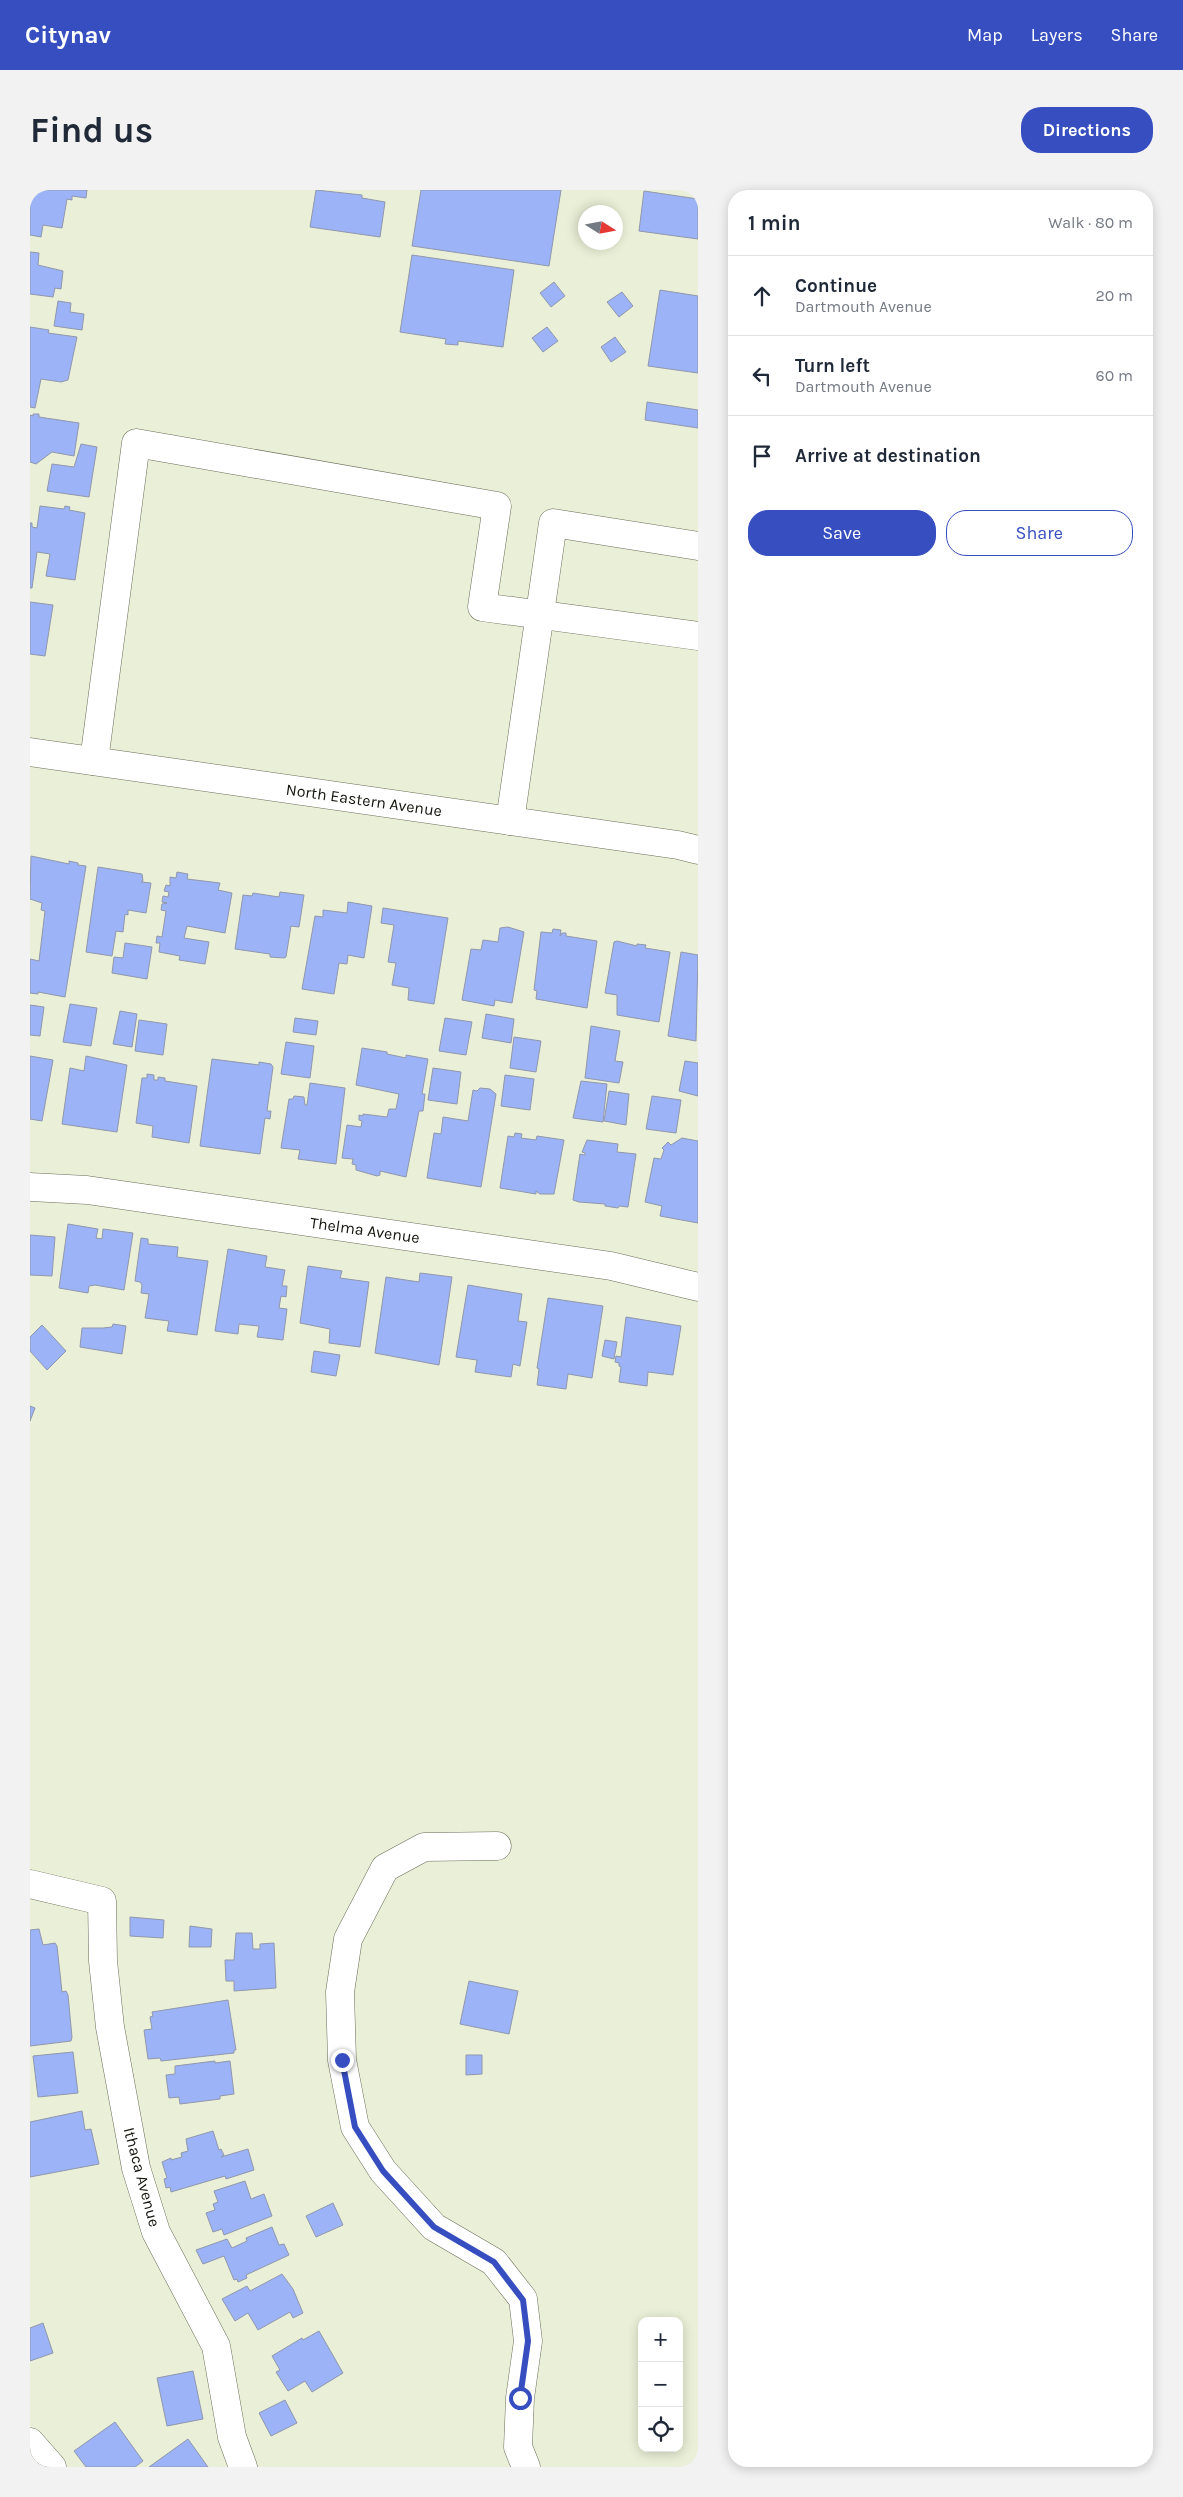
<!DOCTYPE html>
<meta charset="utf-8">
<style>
:root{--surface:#fff;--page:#f2f2f3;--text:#1f2937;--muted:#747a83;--line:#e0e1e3;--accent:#364ec0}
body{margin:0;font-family:Karla,sans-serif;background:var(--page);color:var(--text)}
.controls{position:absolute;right:15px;bottom:15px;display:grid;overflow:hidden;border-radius:10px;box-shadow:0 2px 12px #0003}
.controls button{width:45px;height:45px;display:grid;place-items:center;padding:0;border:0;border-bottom:1px solid var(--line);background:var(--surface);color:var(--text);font:25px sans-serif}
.compass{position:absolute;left:548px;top:15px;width:45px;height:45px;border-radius:50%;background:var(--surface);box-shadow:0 2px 12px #0003;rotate:101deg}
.stop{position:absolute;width:15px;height:15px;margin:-11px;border:4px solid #364ec0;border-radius:50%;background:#fff}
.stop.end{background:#364ec0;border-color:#fff;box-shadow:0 1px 5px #0008}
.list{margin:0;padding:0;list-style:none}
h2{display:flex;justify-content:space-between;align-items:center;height:65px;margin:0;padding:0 20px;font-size:21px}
h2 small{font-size:16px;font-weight:400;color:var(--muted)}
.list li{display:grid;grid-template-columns:32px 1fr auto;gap:15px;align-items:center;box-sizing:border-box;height:80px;padding:0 20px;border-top:1px solid var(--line)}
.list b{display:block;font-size:19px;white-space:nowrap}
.list p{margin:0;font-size:16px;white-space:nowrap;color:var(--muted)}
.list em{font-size:16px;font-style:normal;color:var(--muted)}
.actions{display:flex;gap:10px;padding:15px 20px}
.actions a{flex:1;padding:11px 0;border:1px solid var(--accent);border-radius:20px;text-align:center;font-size:18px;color:var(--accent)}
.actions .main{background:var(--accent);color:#fff}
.icon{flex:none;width:28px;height:28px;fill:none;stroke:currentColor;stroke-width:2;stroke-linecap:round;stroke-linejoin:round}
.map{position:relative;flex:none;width:668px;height:2277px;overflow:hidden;border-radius:20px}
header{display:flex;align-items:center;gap:30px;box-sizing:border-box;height:70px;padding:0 25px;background:var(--accent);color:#fff}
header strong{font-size:24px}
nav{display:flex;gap:28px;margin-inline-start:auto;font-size:18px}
.intro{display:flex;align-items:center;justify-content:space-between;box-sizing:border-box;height:120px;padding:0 30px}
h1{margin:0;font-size:35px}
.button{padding:12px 22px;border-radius:20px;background:var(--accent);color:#fff;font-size:18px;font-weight:700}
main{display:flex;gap:30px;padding:0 30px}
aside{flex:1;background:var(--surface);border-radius:20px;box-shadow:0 2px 12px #0003}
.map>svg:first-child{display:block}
.building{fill:#9cb3f7;stroke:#8f97ac}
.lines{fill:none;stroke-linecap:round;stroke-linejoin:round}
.minor-casing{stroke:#6b6f5a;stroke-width:29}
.major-casing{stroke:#6b6f5a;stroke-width:29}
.minor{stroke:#fff;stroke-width:28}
.major{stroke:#fff;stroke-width:28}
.route{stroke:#364ec0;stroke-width:6}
.labels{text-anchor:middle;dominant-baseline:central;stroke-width:4.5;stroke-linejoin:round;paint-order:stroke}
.street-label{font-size:16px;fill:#13140c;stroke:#fff}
</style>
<header>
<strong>Citynav</strong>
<nav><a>Map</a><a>Layers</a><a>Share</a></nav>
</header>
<div class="intro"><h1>Find us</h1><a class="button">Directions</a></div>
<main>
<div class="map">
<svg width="668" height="2277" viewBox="0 0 668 2277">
<rect width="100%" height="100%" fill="#eaefd7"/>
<g class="building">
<path d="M0,0H57L56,8L42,6V10L37,9L32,38L13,35L11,47L0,45Z"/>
<path d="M286,0L332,5V8L355,12L350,47L280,37Z"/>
<path d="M391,0H531L519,76L382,56Z"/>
<path d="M614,1L668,9V49L609,41Z"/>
<path d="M0,62L9,63L8,75L33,81L31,99L25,98L23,107L0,104Z"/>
<path d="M382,65L484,80L473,157L428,151V155L415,154L416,149L370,142Z"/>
<path d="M524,92L535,106L521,117L510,103Z"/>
<path d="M630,100L668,106V183L618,176Z"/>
<path d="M592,102L603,116L589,127L577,112Z"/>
<path d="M28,111L41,113L40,122L54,124L52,140L24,136Z"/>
<path d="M0,137L19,140L18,143L47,147L38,190L31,192L11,189L5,218L0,217Z"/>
<path d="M517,137L528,151L513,162L502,148Z"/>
<path d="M585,147L596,162L581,172L571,157Z"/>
<path d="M617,212L668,220V238L615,230Z"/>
<path d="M3,224H9V227L49,233L44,266L22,262L6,274L0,272V225L3,226Z"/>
<path d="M51,254L67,257L59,307L17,301L22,274L44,277Z"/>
<path d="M10,316L34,319L35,316L40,317L39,320L55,323L45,390L16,386L20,364L7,362L2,398H0V333H2V337L7,338Z"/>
<path d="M0,412L23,415L15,466L0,464Z"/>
<path d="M1,666L39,674V671L48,673V675L56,676L35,807L8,802V804L0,803V769L9,771L15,721L11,720L12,713L0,709Z"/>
<path d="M68,677L112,684L113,691L111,692L121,693L116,723L98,720V725L95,724L93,742L86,741L82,766L56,762Z"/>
<path d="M147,682L158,684L157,689L190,693L188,700L202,703L195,743L157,736L154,748L179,752L175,774L149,770L150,766L129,762L130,753H126L127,746L132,747L136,721L131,720L132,714L137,713L132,712L133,706L138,707L139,702L134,701L136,695L140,696V687L146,688Z"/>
<path d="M250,702L274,705L269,737L261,736L256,767L254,768L240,767V764L205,759L213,705L222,706L223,703L249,707Z"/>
<path d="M318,712L342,716L334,768L318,765L317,774L309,773L304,804L272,799L285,726L293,727V720L317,723Z"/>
<path d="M353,718L418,728L404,814L378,810L379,798L362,795L366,773L358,772L364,735L351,733Z"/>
<path d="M478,737L494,742L482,813L465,810L464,816L432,810L441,759L451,760L453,750L468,752L470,738Z"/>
<path d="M523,739L531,740L530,746L532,743H536V746L567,751L557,818L506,809L507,801L504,800L511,742L522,743Z"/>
<path d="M587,751L607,756V754L616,755L615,758L640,762L629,832L587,825V805L575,803L584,752Z"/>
<path d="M95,753L122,757L117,789L82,783L84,767L93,768Z"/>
<path d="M651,762L668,765L666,851L638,846Z"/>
<path d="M40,814L67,818L61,856L33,852Z"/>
<path d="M0,815L14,817L10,846L0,845Z"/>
<path d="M90,821L107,824L102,857L83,854Z"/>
<path d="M456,824L484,829L481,853L452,848Z"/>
<path d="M265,828L288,831L286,845L263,842Z"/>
<path d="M415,828L442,832L436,865L409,861Z"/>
<path d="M109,830L137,834L133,865L105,861Z"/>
<path d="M561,836L590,841L585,871L593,872L589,893L555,888Z"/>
<path d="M484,847L511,851L506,882L480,878Z"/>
<path d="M256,852L284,856L280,888L251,884Z"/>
<path d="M332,858L357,862V864L376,868V865L398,869L392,904H395L393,921H389L376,987L350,981V985L347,986L326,980V975L322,974L323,969L312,968L317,935L331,937L332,931L329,930V925L333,926V924L357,927L359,919H366L369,904L326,895Z"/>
<path d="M0,866L23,870L12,931L0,929Z"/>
<path d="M56,866L97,875L87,942L32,934L40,878L54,881Z"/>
<path d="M182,869L229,875V872L241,874L243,877L237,921H241L240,929L235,928L230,964L170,956Z"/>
<path d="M655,871L668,873V906L649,901Z"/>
<path d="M403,878L431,882L427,914L398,910Z"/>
<path d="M117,884L124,885V890H128V887L135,888V891L167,896L159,953L122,947L123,936L106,933L112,888H117Z"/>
<path d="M475,885L504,889L500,920L471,916Z"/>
<path d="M551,891L577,894L573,932L543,928Z"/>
<path d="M280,893L315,898L306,974L268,969L270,960L251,958L259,909H263L264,906L274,907L275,915H277Z"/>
<path d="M450,898L460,899L466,904L451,997L397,988L404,943L411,944L413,927L438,931L443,900L447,901Z"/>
<path d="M579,901L599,904L596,935L574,931Z"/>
<path d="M622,906L651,910L646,943L616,939Z"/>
<path d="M485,943L492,944L491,948L506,950L507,946L534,950L524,1004H510L506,1001V1004L470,998L478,946L484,947Z"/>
<path d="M652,948L668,951V1033L630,1026L632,1016L615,1012L624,968L631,969L634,960L632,958L638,952L641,955Z"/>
<path d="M557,950L588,954L587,962L606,964L598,1017L589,1016L588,1018L575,1016V1014L549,1012L543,1010L550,964L555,965V963L552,962Z"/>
<path d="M38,1034L68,1039L66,1048L72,1049L73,1039L103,1043L94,1100L65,1095L59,1096L58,1103L29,1098Z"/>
<path d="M0,1045L25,1047L22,1086L0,1085Z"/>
<path d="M111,1048L118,1049V1054L148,1057L147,1067L178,1071L167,1145L137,1141L139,1131L115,1128L119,1104L111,1103L112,1095L110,1092L105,1091Z"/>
<path d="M198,1059L237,1066L235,1077L255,1080L252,1096H257L256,1107L251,1106L249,1118L257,1119L253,1150L227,1147L229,1136L209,1134L208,1144L185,1141Z"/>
<path d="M278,1076L312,1081L310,1088L339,1092L330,1157L299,1153L300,1139L270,1133Z"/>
<path d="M390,1083L422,1087L409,1175L345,1163L356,1087L389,1092Z"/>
<path d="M438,1095L492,1104L488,1131L497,1132L490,1176L483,1174L481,1187L445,1182L447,1170L426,1167Z"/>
<path d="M518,1108L573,1116L562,1188L538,1184L536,1199L507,1195L509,1179L507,1178Z"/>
<path d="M596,1127L651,1136L643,1185L618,1182L617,1196L589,1192L591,1177L589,1176V1173L585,1172L586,1166L591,1167Z"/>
<path d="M83,1134L96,1136L92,1164L50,1157L52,1138H73L82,1137Z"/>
<path d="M12,1135L36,1161L17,1180L0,1161V1147Z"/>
<path d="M575,1150L587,1152L584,1169L572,1166Z"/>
<path d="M284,1161L310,1165L306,1186L281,1182Z"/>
<path d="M0,1216L5,1218L0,1231Z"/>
<path d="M100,1727L134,1730L133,1748L100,1746Z"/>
<path d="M160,1736L182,1739L181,1757H159Z"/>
<path d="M9,1739L13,1755L25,1753L27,1756L32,1802L36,1801L38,1805L42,1847L41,1851L0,1856V1740Z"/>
<path d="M206,1743H222L223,1759H230V1754L244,1753L246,1798L204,1801V1791H196L195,1770H204Z"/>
<path d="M439,1791L488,1801L479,1844L430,1834Z"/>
<path d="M198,1810L206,1860H204V1863L131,1871L130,1868L118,1869L114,1840L122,1839L120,1827L123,1826L122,1822Z"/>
<path d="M43,1862L48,1903L8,1907L3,1866Z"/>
<path d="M436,1865H452V1884L436,1885Z"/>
<path d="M185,1871V1873L200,1871L204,1904L190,1906V1909L150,1914L149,1907L139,1908L136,1885L145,1884V1876Z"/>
<path d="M52,1921L55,1940L61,1939L69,1974L0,1987V1932Z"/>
<path d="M183,1941L189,1960L191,1959L194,1965L191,1967L218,1959L224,1980L196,1989L195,1986L141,2002L140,1997L136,1998L134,1989L137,1988L132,1972L141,1968V1970L152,1967L151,1963L158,1961L156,1949Z"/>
<path d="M215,1991L221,2009L234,2004L242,2026L194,2045L192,2039L183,2042L176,2023L185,2020L183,2014L188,2012L184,2001Z"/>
<path d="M303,2013L313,2035L286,2047L276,2026Z"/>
<path d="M242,2037L249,2055L254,2054L259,2065L216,2085L217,2088L208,2092L207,2089L204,2090L194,2066L173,2074L166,2060L197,2049L202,2058L217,2051L216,2048Z"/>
<path d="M252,2084L263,2099L273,2123L263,2128L260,2122L228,2140L218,2123L205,2131L192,2109L217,2096L220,2101Z"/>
<path d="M13,2133L23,2163L0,2171V2138Z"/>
<path d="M289,2141L313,2183L282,2202L275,2191L258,2201L246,2182L250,2180L242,2166L272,2148L273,2150Z"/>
<path d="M163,2181L173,2229L137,2236L127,2188Z"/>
<path d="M255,2210L267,2233L241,2246L229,2223Z"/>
<path d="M85,2232L113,2271L105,2277H56L44,2261Z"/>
<path d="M158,2249L178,2277H119Z"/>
</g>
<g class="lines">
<g class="minor-casing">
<g id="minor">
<path d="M64,571L106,253L467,316L452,417L668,446"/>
<path d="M480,631L523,333L668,356"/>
<path d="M0,997L57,1000L581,1076L668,1097"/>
<path d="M467,1656L394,1657L355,1678L318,1749L310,1802L312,1870L325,1937L353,1981L404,2037L464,2072L493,2109L498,2151L490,2208L488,2257L496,2277"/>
<path d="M0,1694L72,1711L73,1771L80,1837L106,1978L126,2042L186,2156L202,2247L213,2277"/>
<path d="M0,2252L22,2277"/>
</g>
</g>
<g class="major-casing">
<path id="major" d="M0,562L648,655L668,660"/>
</g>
<use href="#minor" class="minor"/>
<use href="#major" class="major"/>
</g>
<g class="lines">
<path class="route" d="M312,1870L325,1937L353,1981L404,2037L464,2072L493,2110L498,2151L490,2208"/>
</g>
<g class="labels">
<g class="street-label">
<text transform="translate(334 610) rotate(8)">North Eastern Avenue</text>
<text transform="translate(335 1040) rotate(8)">Thelma Avenue</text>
<text transform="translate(112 1987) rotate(75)">Ithaca Avenue</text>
</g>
</g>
</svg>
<div class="controls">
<button>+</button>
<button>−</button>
<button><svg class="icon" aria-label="locate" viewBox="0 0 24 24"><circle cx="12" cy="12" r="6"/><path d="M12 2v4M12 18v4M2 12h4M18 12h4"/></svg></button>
</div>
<svg class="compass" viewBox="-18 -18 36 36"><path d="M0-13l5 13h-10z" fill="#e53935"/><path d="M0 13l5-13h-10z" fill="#747a83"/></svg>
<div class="stop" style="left:490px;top:2208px"></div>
<div class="stop end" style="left:312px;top:1870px"></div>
</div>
<aside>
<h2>1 min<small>Walk · 80 m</small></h2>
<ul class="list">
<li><svg class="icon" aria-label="ahead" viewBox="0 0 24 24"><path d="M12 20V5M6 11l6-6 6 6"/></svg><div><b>Continue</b><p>Dartmouth Avenue</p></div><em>20 m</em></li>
<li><svg class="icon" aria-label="left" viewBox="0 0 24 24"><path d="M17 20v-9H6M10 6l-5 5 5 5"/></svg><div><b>Turn left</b><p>Dartmouth Avenue</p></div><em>60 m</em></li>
<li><svg class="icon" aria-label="arrive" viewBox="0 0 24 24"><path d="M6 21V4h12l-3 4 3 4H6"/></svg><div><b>Arrive at destination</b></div></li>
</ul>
<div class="actions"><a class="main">Save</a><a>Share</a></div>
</aside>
</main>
